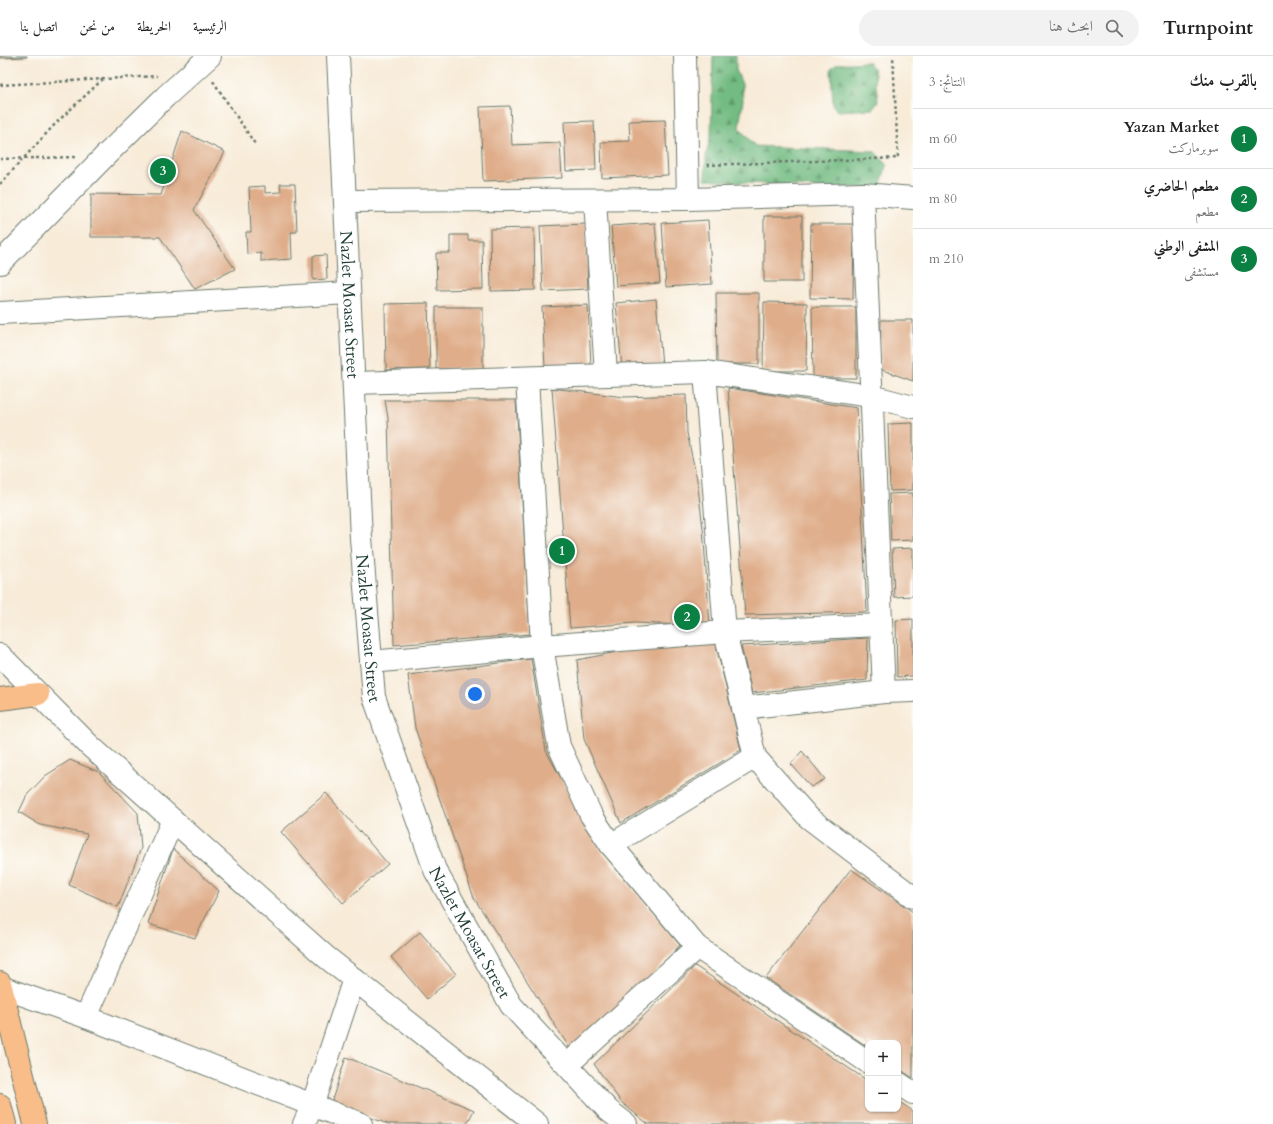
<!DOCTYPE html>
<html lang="ar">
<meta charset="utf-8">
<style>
:root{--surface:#fff;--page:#f2f2f2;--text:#222;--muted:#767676;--line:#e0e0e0;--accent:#0b8043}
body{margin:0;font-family:Cardo,Amiri,serif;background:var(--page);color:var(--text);direction:rtl}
.controls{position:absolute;right:12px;bottom:12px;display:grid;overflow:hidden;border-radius:8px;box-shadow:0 1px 3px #0004}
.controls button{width:36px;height:36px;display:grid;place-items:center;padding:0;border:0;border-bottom:1px solid var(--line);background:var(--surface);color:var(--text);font:20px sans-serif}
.you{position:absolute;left:475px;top:638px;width:14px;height:14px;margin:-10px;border:3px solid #fff;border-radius:50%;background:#1a73e8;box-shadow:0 0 0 6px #1a73e833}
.badge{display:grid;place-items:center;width:26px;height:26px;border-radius:50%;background:var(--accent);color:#fff;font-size:13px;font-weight:700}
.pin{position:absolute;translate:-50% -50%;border:2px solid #fff;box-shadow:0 1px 4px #0006}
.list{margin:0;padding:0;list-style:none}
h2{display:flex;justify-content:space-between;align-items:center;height:52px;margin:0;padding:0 16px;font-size:17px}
h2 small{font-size:13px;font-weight:400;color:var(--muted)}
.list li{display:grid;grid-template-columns:26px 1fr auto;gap:12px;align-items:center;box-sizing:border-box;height:60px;padding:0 16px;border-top:1px solid var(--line)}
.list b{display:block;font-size:15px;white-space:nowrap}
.list p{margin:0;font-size:13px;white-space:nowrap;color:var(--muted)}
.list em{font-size:13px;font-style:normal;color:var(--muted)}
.icon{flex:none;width:22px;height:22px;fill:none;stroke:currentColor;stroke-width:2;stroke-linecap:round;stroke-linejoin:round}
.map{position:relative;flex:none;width:913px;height:1068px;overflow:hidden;direction:ltr}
header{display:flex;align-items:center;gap:24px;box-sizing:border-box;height:56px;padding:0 20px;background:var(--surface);border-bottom:1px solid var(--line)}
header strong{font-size:19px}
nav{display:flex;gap:22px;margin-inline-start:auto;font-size:14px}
.search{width:280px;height:36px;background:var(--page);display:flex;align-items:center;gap:10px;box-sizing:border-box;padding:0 14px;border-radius:22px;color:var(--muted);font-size:15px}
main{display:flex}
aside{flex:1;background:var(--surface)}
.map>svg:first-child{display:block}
.forest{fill:url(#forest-firs);stroke:#487c5b}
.building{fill:#dfad8a}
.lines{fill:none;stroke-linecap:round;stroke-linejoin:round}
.minor-casing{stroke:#6b7a6d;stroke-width:24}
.major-casing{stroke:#6b7a6d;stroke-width:24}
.path{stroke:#6b7a6d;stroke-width:2.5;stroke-dasharray:3 3;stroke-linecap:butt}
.minor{stroke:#fff;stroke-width:22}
.major{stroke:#f8bd89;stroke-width:22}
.labels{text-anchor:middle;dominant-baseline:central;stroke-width:4;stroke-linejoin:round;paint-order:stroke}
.street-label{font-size:17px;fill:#1f3d34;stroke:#fdfcf7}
</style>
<header>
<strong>Turnpoint</strong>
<div class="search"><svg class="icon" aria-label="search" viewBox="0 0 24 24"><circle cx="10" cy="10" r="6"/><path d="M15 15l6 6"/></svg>ابحث هنا</div>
<nav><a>الرئيسية</a><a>الخريطة</a><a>من نحن</a><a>اتصل بنا</a></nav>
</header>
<main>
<aside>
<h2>بالقرب منك<small>النتائج: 3</small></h2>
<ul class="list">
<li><span class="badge">1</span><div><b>Yazan Market</b><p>سوبرماركت</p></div><em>60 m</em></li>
<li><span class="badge">2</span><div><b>مطعم الحاضري</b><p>مطعم</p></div><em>80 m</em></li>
<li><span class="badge">3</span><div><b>المشفى الوطني</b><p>مستشفى</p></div><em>210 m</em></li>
</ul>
</aside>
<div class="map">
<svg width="913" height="1068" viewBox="0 0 913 1068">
<defs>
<pattern id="forest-firs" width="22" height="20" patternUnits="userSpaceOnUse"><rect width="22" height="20" fill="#72bb82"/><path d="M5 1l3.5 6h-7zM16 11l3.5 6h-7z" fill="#5d996b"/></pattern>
</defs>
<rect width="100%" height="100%" fill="#fdfcf7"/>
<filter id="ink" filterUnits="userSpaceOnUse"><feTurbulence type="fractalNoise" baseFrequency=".025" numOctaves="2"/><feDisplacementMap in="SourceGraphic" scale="8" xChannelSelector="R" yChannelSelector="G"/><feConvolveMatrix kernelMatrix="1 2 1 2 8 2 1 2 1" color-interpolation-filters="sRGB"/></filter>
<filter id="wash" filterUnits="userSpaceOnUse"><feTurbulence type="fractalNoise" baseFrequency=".012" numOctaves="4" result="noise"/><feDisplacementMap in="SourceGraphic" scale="16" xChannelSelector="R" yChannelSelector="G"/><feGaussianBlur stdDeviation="0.9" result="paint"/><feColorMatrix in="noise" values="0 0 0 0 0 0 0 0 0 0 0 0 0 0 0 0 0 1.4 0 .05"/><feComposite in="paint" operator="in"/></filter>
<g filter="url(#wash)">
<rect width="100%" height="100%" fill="#f8ebd8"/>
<g class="forest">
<path d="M713,0H736V14L742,28L743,44L739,72L755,90L874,95L887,108L880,131L825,132L705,124L706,100L711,78Z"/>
<path d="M867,6L874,12L878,45L873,53L837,55L833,49L831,13L837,8Z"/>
</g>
<g id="blocks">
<g class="building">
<path d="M0,0H27V1L0,2Z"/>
<path d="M510,50L512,89L560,87L562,122L483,125L480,51Z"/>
<path d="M665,64L668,119L602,122L601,86L630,85L629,65Z"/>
<path d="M594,65L596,114L566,115L564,66Z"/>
<path d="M182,75L225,96L194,154L235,213L195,233L160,181H91V138L161,139Z"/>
<path d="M280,128H295L297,176H291L292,203L261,205V197L247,198L246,176H251L249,131L265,130V137L281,136Z"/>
<rect x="764" y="160" width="38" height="66"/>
<path d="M708,164L712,228L666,231L662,167Z"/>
<path d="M655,167L660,227L616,230L611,170Z"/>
<path d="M586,168L588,233L543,235L540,170Z"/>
<path d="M811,168H854L853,243L810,242Z"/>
<path d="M534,172L535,234L491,235L490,173Z"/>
<path d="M450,179H468V184H482L483,233L437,234L436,197H450Z"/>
<path d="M326,199L327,223L313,224V200Z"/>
<path d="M716,237H759V308H717Z"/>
<path d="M656,243L662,309L622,313L616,247Z"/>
<path d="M764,246L807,247L806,315H763Z"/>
<path d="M428,247L430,313L386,314L385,248Z"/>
<path d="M588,249L591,310L545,312L542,251Z"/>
<path d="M436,251H483V312L436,313Z"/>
<path d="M812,251H856V322H813Z"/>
<path d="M881,264H913V325L880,313Z"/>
<path d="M552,332L624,341L686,339L687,377L697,424L703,472L710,570L635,567L570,572Z"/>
<path d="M728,332L857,352L867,556L745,559Z"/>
<path d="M385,344H516L530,578L394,589L388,362Z"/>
<path d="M913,367V434L890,435L888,368Z"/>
<path d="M913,437V484L891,485L889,438Z"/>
<path d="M913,492V540L894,541L892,493Z"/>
<path d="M913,563V620L897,621L896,564Z"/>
<path d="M713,577L741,694L621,767L584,683L577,604Z"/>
<path d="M868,582L867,624L752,637L741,590Z"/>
<path d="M531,603L546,695L602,796L680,889L576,1002L474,842L415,672L408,619Z"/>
<path d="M802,695L825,723L811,731L791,708Z"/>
<path d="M70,704L99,716L138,757L141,792L118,851L69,829L87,778L40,769L19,756L27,739L45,720Z"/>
<path d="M326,737L388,808L343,847L281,776Z"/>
<path d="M173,793L219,835L195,882L148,868Z"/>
<path d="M851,813L913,856V1022L898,1012V987H868V991L766,922Z"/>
<path d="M420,876L456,918L427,943L391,901Z"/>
<path d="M695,910L868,1025V1053H898V1045L913,1055V1068H648L621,1046L594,1008Z"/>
<path d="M346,1001L474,1054L467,1068H388L331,1047Z"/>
</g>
</g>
</g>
<g filter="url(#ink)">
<use href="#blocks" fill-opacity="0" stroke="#6b7a6d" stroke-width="1"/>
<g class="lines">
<g class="minor-casing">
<g id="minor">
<path id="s1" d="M338,0L361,482L374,641L435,814L511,949L608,1054L626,1068"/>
<path d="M685,0L688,143"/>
<path d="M863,138L884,636"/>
<path d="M595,144L606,319"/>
<path d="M345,145L688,143L863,138L913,142"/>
<path d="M0,207L105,100L165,41L210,0"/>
<path d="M0,257L349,237"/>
<path d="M705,316L725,576L755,701L809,762L913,841"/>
<path d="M527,322L542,590L559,690L591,759L611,789L697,891L868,1006"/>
<path d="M354,327L705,316L871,340L913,351"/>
<path d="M0,599L89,689L326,901L537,1068"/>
<path d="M371,606L542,590L725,576L881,569"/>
<path d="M743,652L884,636L913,635"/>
<path d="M611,789L755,701"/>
<path d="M1,931L86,961L361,1068"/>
<path d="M86,961L173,764"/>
<path d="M567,1009L697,891"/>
<path d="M898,1027L913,1037"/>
<path d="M304,1068L312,1050L354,923"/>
</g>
</g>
<g class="major-casing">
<g id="major">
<path d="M0,643L38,638"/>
<path d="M0,927L35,1068"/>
<path d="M0,1049L5,1068"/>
</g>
</g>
<g class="path">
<path d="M213,25L255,88"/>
<path d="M0,29L157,20"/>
<path d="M0,103L75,101"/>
<path d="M707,109L898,102L893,0"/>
<path d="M0,128L56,67L103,23"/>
</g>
<use href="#minor" class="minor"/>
<use href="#major" class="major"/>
</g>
</g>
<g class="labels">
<g class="street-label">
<text stroke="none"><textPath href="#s1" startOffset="249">Nazlet Moasat Street</textPath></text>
<text stroke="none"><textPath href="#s1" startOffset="573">Nazlet Moasat Street</textPath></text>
<text stroke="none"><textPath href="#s1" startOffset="897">Nazlet Moasat Street</textPath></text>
</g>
</g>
</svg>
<div class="controls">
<button>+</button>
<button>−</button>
</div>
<div class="you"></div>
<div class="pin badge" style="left:562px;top:495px">1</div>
<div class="pin badge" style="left:687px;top:561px">2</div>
<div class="pin badge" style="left:163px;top:115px">3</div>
</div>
</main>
